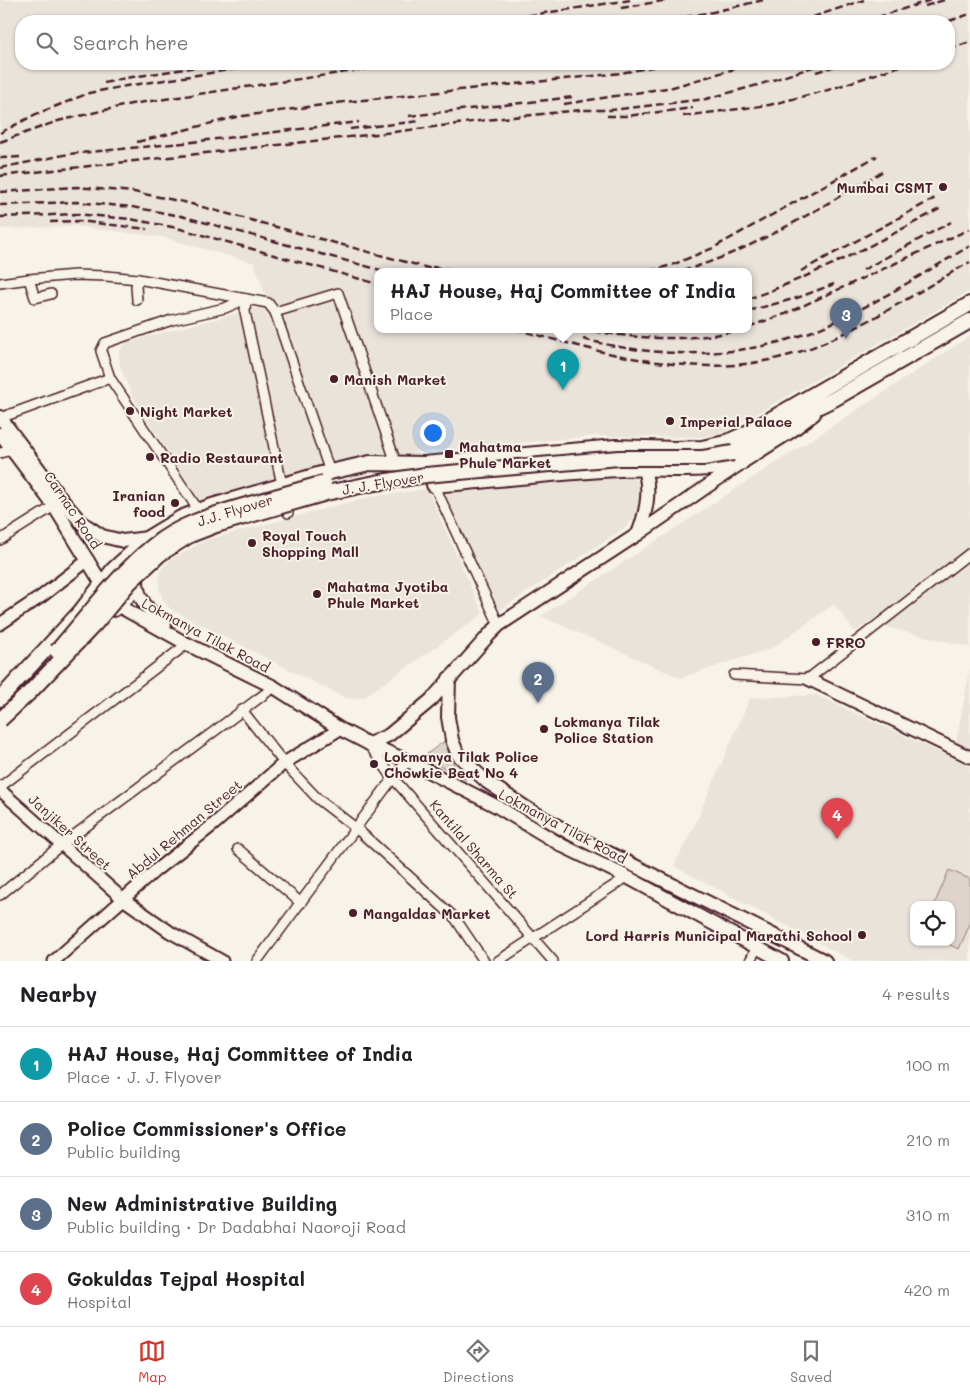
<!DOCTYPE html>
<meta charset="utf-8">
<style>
:root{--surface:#fff;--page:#f2f2f2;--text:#202124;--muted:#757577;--line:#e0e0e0;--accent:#d93025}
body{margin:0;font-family:Mali,sans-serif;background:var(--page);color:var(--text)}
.controls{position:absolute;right:15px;bottom:15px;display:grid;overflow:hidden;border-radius:10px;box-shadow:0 1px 4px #0004}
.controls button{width:45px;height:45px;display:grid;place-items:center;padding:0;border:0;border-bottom:1px solid var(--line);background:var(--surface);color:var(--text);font:25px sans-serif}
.you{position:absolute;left:432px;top:432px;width:18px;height:18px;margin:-12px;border:4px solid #fff;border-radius:50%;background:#1a73e8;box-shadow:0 0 0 8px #1a73e833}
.badge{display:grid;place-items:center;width:32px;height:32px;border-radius:50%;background:var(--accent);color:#fff;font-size:16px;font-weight:700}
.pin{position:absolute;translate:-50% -41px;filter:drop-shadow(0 1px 2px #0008)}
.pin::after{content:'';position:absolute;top:26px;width:18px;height:15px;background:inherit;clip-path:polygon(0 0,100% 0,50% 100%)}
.popup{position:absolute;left:374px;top:268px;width:378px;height:65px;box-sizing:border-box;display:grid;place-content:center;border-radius:10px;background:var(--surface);filter:drop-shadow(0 1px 4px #0005);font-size:16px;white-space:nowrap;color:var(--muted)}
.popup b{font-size:19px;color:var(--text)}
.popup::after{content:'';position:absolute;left:50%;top:100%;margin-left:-10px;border:10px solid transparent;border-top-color:var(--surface)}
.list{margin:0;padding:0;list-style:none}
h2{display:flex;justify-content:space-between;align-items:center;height:65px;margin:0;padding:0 20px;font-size:21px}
h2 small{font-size:16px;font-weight:400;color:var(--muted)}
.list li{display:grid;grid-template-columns:32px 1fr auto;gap:15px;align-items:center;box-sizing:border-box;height:75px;padding:0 20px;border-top:1px solid var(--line)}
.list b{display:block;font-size:19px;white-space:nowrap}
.list p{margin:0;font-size:16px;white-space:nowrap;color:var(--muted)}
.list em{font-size:16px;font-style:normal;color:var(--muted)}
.icon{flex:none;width:28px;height:28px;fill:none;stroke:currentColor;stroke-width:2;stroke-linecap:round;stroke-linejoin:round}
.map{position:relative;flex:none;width:970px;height:961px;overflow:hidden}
.search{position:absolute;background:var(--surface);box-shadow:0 1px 4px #0004;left:15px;right:15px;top:15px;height:55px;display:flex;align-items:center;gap:12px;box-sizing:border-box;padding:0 18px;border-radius:20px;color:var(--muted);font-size:19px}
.sheet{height:365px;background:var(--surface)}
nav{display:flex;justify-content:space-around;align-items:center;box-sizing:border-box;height:70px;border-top:1px solid var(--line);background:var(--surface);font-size:14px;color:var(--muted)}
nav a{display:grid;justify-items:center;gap:2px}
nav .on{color:var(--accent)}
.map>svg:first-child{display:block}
.built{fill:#eae3da;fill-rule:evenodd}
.green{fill:#ded4cc;stroke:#947a7c}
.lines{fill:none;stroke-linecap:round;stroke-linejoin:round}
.minor-casing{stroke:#4a1f2b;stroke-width:12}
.tertiary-casing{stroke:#4a1f2b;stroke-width:15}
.secondary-casing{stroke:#4a1f2b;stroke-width:16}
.primary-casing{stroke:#4a1f2b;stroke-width:18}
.minor{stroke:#f7f3e8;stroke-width:9}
.tertiary{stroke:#f7f3e8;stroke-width:11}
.secondary{stroke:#f7f3e8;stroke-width:12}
.primary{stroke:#f7f3e8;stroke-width:14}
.rail{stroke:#4a1f2b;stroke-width:2.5;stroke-dasharray:8 4;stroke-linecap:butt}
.primary-bridge-casing{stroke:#4a1f2b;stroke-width:18;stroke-linecap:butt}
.primary-bridge{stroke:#f7f3e8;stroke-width:14}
.poi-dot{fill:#4a1f2b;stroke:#f7f3e8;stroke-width:2}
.labels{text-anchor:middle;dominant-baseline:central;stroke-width:4;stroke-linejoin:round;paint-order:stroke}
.poi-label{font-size:14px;font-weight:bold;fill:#4a1f2b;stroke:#f7f3e8;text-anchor:start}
.street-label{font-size:14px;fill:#4a1f2b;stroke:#f7f3e8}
</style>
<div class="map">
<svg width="970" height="961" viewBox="0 0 970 961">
<rect width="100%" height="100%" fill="#f7f3e8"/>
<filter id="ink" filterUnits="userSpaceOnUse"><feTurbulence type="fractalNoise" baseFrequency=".02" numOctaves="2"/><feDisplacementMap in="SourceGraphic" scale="10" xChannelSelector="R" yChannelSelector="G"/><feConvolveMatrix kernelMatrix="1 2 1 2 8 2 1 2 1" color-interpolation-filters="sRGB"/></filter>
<g filter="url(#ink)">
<g class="built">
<path d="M0,0H970V291L721,434L701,437L595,436L400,454L325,469L202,505L134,399L120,367L119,351L128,342L269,305L254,263L162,237L73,226L0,229ZM21,21H949V64H21ZM378,271H748V329H378Z"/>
<path d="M970,336V552L855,632L834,604L772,648L680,678L541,616Z"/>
<path d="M628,475L640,483L641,499L637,515L626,527L497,612L445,498L448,494Z"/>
<path d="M427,489L483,614L364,697L356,699L346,698L337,694L170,609L163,600L159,589L160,572L166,564L172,559L206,540L369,497Z"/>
<path d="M970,563V647L877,625Z"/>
<path d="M970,669V751L956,742Z"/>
<path d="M816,695L970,766V961H853L674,866L696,822L750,698ZM914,905H951V942H914Z"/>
</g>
<g class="green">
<path d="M447,739L454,765L466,780L423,757Z"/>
<path d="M949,870L970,879V924L959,949L943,942H951V905H934Z"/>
</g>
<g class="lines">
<g class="minor-casing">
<g id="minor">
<path d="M29,279L35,298L51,294"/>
<path d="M0,283L29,279L75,275L106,276L138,279L268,303L275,312L330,472"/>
<path d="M246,299L245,312L288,513"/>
<path d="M137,300L136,286L138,279"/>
<path d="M275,312L338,293L396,463"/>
<path d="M0,418L110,378"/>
<path d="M0,453L12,450"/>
<path d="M434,485L499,625"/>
<path d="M199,511L110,378L101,351L105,343L172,320L225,308L246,299"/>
<path d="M0,540L54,506"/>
<path d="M734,675L808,679L970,553"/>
<path d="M242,710L284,763L318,799L357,829L455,918L484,961"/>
<path d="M370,746L393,778L553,961"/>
<path d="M0,787L187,644"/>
<path d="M238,849L301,903"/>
<path d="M0,895L61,845L274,687"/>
<path d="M257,961L393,778L408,761"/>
<path d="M498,961L627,877"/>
<path d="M750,961L757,947"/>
</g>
</g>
<g class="tertiary-casing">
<g id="tertiary">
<path d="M0,624L42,596L88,560"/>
<path d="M808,679L970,757"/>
<path d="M0,790L123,899L170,932L222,961"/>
<path d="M54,961L156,870L213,825L284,763L340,729"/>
</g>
</g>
<g class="secondary-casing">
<g id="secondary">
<path d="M0,417L62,500L81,522L102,536L123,541L148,538"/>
<path d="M0,434L54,506L102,584L112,595L117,605L187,644L274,687L340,729L369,744L408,761L498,807L563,846L627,877L782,961"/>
<path d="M638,534C647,511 653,482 639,460"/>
<path d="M137,578C136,599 150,612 165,625"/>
<path d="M449,678L448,717L452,740L458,755L487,782L528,809L575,836L825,961"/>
<path d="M369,744L389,735L431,700L489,635L499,625L638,534L741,463L790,432L814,414"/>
</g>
</g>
<g class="primary-casing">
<g id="primary">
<path d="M733,453L759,441L807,412L834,399L970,321"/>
<path d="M434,485C496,480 558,472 620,469C660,467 701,473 741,463"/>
<path d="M114,609L136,588"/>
<path d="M0,699L80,612L113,570L148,538L181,518L209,507L321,474L370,463L424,464L616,447L675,449L702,448L725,443L745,434L970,304"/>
</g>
</g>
<use href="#minor" class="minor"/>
<use href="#tertiary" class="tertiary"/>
<use href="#secondary" class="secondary"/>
<use href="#primary" class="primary"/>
<g class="rail">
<path d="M925,6L944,0"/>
<path d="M621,8L668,0"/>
<path d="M492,21L630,0"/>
<path d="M662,21L713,12L763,0"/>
<path d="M801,21L864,0"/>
<path d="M866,21L931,0"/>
<path d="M949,21L970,14"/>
<path d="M949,49L970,42"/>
<path d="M816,72L842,64"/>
<path d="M104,83L126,78L216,64"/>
<path d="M564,104L673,87L751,64"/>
<path d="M409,116L573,97"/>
<path d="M607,116H626L693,108"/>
<path d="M683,116L769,105L828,90L906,64"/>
<path d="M350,129L420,121"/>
<path d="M0,133L34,115L89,93L126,86L268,64"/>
<path d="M0,142L58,121L131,104L401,64"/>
<path d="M137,142L236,117L344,102L621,73L668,64"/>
<path d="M0,158L22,157"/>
<path d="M0,168L69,154L183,143L359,122"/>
<path d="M0,176L394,132L503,118L581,110H611L706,99L758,85L822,64"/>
<path d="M0,192L76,187L134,192L184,202L439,271"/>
<path d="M0,205L76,202L132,207L181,216L384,271"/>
<path d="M0,217L77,214L130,219L177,228L378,284"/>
<path d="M50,222L79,221L147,229"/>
<path d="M432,267L463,271"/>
<path d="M863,270L951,222"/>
<path d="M649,271L672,265L713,248L877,156"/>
<path d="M682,271C755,250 820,207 885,170"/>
<path d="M801,271L937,197"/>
<path d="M748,299C816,275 879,242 943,207"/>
<path d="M748,311L797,298L834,284"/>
<path d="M748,327L785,314L970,229"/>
<path d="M515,329C608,354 703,384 799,352C856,333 917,292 970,262"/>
<path d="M582,329C635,339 690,343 743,329"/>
<path d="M583,339C657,358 737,360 810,332C866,311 918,276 970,246"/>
</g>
<g class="primary-bridge-casing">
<g id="primary-bridge">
<path d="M57,651C88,616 117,575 153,546C181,523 216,514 250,504C275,497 299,490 324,483"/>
<path d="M0,720L30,692L95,624L129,583L160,554L190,535L216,525L326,493L375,483L426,475L619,458H703L733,453"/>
</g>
</g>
<use href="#primary-bridge" class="primary-bridge"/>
</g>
</g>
<g class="poi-dot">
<circle cx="943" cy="187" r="5"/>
<circle cx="334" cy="379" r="5"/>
<circle cx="130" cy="411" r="5"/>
<circle cx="670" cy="421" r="5"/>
<rect x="444" y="449" width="10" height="10" rx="2.5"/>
<circle cx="150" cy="457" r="5"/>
<circle cx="175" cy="503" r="5"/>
<circle cx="252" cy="543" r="5"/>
<circle cx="317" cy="594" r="5"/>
<circle cx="816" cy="642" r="5"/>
<circle cx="544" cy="729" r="5"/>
<circle cx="374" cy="764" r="5"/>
<circle cx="353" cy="913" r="5"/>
<circle cx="862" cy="935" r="5"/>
</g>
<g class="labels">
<g class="poi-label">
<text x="933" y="187" text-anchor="end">Mumbai CSMT</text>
<text x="344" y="379">Manish Market</text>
<text x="140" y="411">Night Market</text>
<text x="680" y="421">Imperial Palace</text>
<text x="459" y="446">Mahatma<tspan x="459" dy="16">Phule Market</tspan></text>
<text x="160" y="457">Radio Restaurant</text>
<text x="165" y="495" text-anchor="end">Iranian<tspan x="165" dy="16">food</tspan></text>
<text x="262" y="535">Royal Touch<tspan x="262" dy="16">Shopping Mall</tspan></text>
<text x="327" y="586">Mahatma Jyotiba<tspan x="327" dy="16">Phule Market</tspan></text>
<text x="826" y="642">FRRO</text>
<text x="554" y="721">Lokmanya Tilak<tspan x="554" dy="16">Police Station</tspan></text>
<text x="384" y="756">Lokmanya Tilak Police<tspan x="384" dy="16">Chowkie Beat No 4</tspan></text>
<text x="363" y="913">Mangaldas Market</text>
<text x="852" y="935" text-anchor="end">Lord Harris Municipal Marathi School</text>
</g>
<g class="street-label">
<text transform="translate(383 483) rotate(-9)">J. J. Flyover</text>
<text transform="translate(73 510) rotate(56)">Carnac Road</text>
<text transform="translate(235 510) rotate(-17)">J.J. Flyover</text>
<text transform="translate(206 635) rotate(28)">Lokmanya Tilak Road</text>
<text transform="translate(563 826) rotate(28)">Lokmanya Tilak Road</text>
<text transform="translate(184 829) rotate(-40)">Abdul Rehman Street</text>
<text transform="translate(70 832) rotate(42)">Janjiker Street</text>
<text transform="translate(474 849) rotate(49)">Kantilal Sharma St</text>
</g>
</g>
</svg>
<div class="controls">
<button><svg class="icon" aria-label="locate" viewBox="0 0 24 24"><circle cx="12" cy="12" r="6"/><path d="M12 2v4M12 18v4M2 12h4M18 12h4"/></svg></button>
</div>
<div class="you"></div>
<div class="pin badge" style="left:563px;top:390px;background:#0f9aa8">1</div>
<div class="popup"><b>HAJ House, Haj Committee of India</b>Place</div>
<div class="pin badge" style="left:538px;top:703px;background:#5c6f8a">2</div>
<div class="pin badge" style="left:846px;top:339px;background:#5c6f8a">3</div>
<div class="pin badge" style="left:837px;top:839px;background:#e0444e">4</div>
<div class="search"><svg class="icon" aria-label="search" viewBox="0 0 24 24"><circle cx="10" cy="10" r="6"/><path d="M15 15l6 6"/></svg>Search here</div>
</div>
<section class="sheet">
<h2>Nearby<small>4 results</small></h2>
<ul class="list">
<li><span class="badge" style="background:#0f9aa8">1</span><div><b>HAJ House, Haj Committee of India</b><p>Place · J. J. Flyover</p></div><em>100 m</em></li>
<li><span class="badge" style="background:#5c6f8a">2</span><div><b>Police Commissioner's Office</b><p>Public building</p></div><em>210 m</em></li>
<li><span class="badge" style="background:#5c6f8a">3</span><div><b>New Administrative Building</b><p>Public building · Dr Dadabhai Naoroji Road</p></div><em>310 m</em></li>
<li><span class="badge" style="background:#e0444e">4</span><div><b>Gokuldas Tejpal Hospital</b><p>Hospital</p></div><em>420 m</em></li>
</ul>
</section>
<nav>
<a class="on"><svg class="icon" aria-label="map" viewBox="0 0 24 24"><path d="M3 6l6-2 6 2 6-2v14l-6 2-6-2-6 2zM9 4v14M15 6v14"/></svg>Map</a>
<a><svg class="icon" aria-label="directions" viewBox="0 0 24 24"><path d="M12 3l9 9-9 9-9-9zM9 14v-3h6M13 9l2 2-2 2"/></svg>Directions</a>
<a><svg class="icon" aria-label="saved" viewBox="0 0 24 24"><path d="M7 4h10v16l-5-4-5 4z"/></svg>Saved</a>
</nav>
